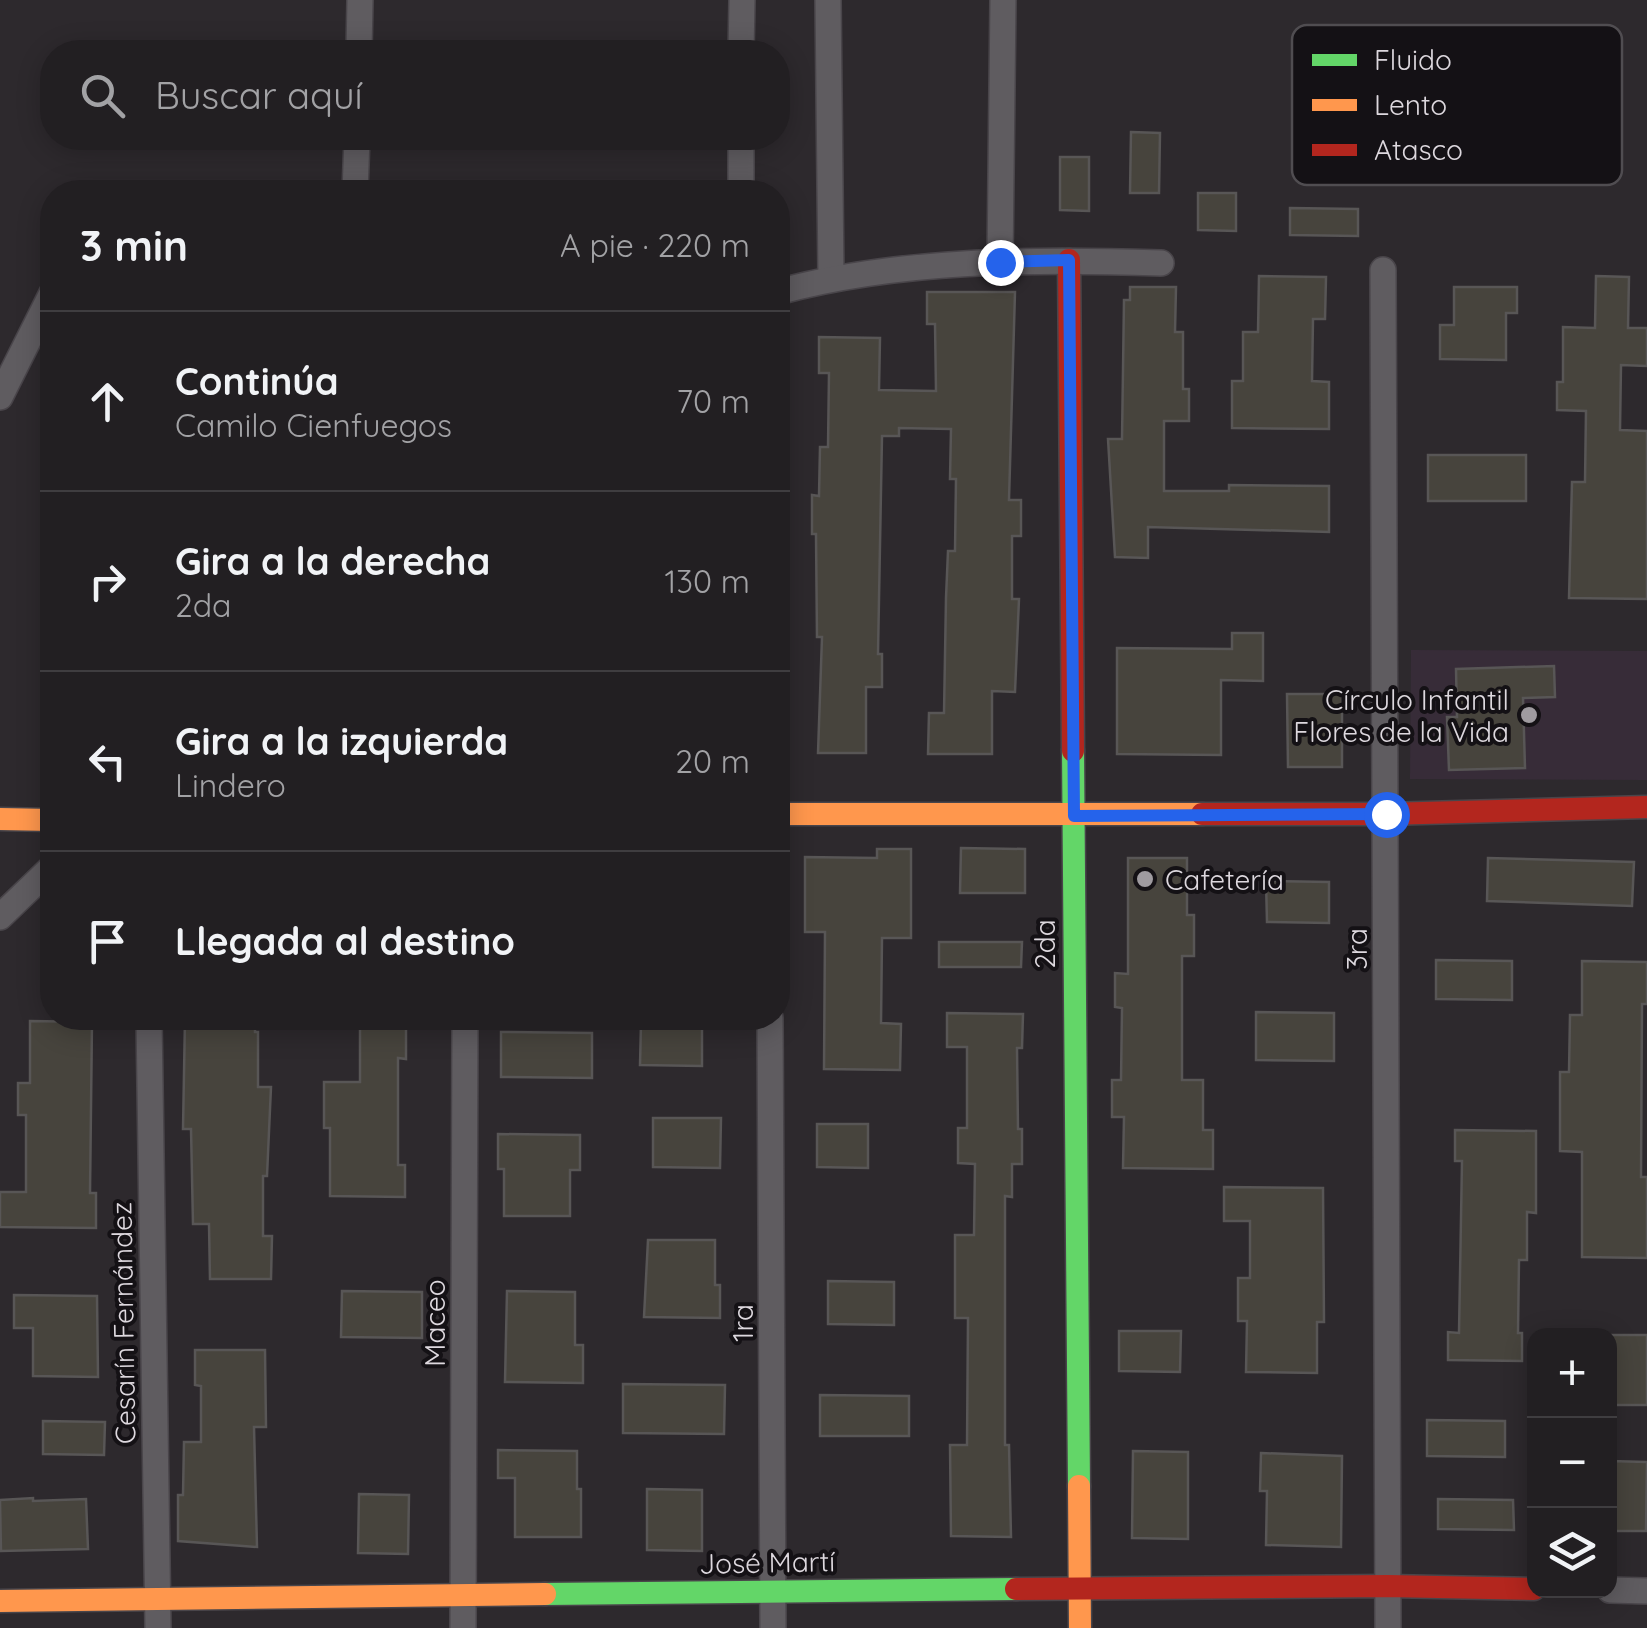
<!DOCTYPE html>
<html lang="es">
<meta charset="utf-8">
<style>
:root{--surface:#221f22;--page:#2e2c2f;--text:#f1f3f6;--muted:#a2a2a5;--line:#3f3d40}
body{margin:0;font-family:Quicksand,sans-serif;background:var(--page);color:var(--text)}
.controls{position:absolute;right:30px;bottom:30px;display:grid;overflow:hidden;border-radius:20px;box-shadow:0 5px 25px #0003}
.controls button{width:90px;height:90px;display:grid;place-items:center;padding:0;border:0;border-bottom:2px solid var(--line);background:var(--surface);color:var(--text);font:50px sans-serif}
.stop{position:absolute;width:30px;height:30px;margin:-22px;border:8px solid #2563eb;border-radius:50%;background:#fff}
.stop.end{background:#2563eb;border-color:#fff;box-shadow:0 2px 10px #0008}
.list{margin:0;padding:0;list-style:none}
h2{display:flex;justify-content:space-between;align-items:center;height:130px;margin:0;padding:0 40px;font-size:42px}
h2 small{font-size:32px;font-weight:400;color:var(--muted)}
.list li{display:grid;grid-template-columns:65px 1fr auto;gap:30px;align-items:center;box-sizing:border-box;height:180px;padding:0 40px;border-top:2px solid var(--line)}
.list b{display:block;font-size:38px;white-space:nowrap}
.list p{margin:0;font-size:32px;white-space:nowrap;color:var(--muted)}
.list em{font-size:32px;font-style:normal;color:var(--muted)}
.icon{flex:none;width:55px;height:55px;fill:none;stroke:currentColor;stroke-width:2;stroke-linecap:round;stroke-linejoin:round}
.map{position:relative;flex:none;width:1647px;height:1628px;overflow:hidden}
.search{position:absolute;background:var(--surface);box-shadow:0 5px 25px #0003;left:40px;top:40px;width:750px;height:110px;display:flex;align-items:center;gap:25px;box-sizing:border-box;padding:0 35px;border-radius:40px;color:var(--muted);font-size:38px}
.panel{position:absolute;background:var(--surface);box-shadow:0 5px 25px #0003;left:40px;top:180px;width:750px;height:850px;border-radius:40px}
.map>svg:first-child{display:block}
.built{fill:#372c38}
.building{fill:#47443d;stroke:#585656;stroke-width:2.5}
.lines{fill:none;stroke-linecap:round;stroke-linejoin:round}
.street-casing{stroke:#49454a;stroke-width:28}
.fast-casing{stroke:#49454a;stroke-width:25}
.slow-casing{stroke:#49454a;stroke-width:25}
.jam-casing{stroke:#49454a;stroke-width:25}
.street{stroke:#5f5c60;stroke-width:25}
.fast{stroke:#63d668;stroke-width:22}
.slow{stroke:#ff974d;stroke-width:22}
.jam{stroke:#b3261e;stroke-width:22}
.route{stroke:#2563eb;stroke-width:12}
.poi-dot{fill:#9f9ba0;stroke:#141115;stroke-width:4}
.labels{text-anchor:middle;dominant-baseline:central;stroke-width:8;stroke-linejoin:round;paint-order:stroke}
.poi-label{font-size:28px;fill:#ddd8de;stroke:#141115;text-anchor:end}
.street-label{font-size:28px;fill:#ddd8de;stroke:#141115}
.key{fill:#141115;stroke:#504d51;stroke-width:2.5}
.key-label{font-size:28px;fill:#ddd8de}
</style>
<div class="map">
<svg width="1647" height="1628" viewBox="0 0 1647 1628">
<rect width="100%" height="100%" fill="#2d292d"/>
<path class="built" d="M1411,650L1647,651V780L1410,779Z"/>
<g class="building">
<path d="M1131,132L1160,133L1159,193H1130Z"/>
<path d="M1060,157H1089V211L1060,210Z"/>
<path d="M1198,193H1236V231L1198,230Z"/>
<path d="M1290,208L1358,209V236L1290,235Z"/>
<path d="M1259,276L1326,277L1325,319H1313L1312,381L1329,382V429L1232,428V381H1243V332H1258Z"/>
<path d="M1596,276L1629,277L1628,328H1647V366L1621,365L1620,430L1647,431V599L1569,598L1572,482H1585L1586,411L1557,410V382H1563V327L1595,328Z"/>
<path d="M1130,287H1176L1175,332H1183V389H1189V421H1164V491H1229V485L1329,486V532L1148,527V558L1115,557L1108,439H1122L1124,300H1130Z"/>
<path d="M1454,287H1517V313H1506V360L1440,359V325H1454Z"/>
<path d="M927,292H1015L1009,500H1021V536H1012V599H1019L1015,692L992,691V754H928L929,713H944L946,598L948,551H955L956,479H950L951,429L899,428V436H882L878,654H882V687H866V753H818L822,637H817L816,534H812V495L819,496L820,447H828L829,373H819V337L880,338L879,390L936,391L935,324H927Z"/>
<rect x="1428" y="455" width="98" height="46"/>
<path d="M1232,633H1263V681L1221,680V755L1117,754V648L1232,649Z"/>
<path d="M1554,666L1555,697L1523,698L1525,768L1449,770L1447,717H1457L1456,669Z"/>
<path d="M1287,694H1342V767H1288Z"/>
<path d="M961,848L1025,849V893H960Z"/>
<path d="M877,849H911V938H882L881,1023L901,1024L900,1070L824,1069L825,932H805V857L877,858Z"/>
<path d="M1128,858H1187V915H1194V956H1182V1080H1203V1130H1213V1169L1123,1168L1124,1117H1112V1080H1121L1122,1008L1115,1007V973L1128,974Z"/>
<path d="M1488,858L1634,862L1632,906L1487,901Z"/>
<path d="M1266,881L1329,882V923L1267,922Z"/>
<path d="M939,942H1022L1021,967H939Z"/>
<path d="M1436,960L1512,961V1000L1436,999Z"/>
<path d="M1582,961L1647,962V1004H1642L1641,1177H1647V1258L1582,1257V1152L1560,1151V1072H1569L1570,1015H1582Z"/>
<path d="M1256,1012L1334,1013V1061L1256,1060Z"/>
<path d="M947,1013L1023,1014L1022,1048H1017L1018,1129H1022V1164H1012V1197L1005,1196V1445H1009L1011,1537L951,1536L950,1445H967L968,1318H955V1235H974L975,1164L958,1163V1128H967V1047H947Z"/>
<path d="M185,1018H255V1032H258V1087H271L267,1176H263V1236H272L271,1279H210L209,1224H193L191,1129H183Z"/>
<path d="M360,1018H406V1059L398,1058V1165H405V1197L330,1196V1128H324V1082H360Z"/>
<path d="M30,1021L92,1022L90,1193H96V1228L0,1227V1192H26V1115H18V1083H30Z"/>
<path d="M641,1023L702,1024V1066L640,1065Z"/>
<path d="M501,1032L592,1033V1078L501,1077Z"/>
<path d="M653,1118H721L720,1168L653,1167Z"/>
<path d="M817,1124H868V1168L817,1167Z"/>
<path d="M1455,1130L1536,1131V1213L1527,1212V1260H1519L1518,1333H1522V1361L1448,1360V1332L1459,1333L1462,1161H1455Z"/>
<path d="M498,1134L580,1135V1170H570V1216H504V1169H498Z"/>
<path d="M1224,1187L1323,1188L1324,1322H1317V1373L1246,1372L1247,1321H1238V1278H1250V1221H1224Z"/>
<path d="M648,1240H715V1285H720V1318L644,1317Z"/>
<path d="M828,1281L894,1282V1325L828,1324Z"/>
<path d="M342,1291L422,1292V1338L341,1337Z"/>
<path d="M507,1291L575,1292V1345H583V1383L505,1382Z"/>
<path d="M14,1295L97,1296L98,1377L33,1376V1328H14Z"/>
<path d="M1119,1331H1181L1180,1372L1119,1371Z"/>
<rect x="1610" y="1335" width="37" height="70"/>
<path d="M195,1350H265L266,1427H254L257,1547L178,1541V1495H183L184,1442H201V1386L195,1385Z"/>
<path d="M623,1384L725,1385L724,1434L623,1433Z"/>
<path d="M820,1395L909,1396V1436H820Z"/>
<path d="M1427,1420L1505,1421V1457L1427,1456Z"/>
<path d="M43,1421L105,1422L104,1455L43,1454Z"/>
<path d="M498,1450L577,1451V1489H581V1537H515V1478H498Z"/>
<path d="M1133,1451L1188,1452V1539L1132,1538Z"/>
<path d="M1261,1453L1342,1456L1341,1547L1266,1545L1267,1491H1260Z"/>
<path d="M1610,1461L1647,1462L1646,1531H1610Z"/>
<path d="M647,1489L702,1490V1551L647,1550Z"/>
<path d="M359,1494L409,1495L408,1554L358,1553Z"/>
<path d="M33,1498V1501L86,1499L88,1549L1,1551L0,1500Z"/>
<path d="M1438,1499L1513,1500L1514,1530L1438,1529Z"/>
</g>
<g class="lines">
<g class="street-casing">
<g id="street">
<path d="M828,0L831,278"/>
<path d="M359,52L360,0"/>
<path d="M741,52L742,0"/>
<path d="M355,192L357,138"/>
<path d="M741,192V138"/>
<path d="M1000,262L1003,0"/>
<path d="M1383,270L1388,1628"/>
<path d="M778,292C899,259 1035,259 1161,263"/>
<path d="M0,397L52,293"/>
<path d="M0,917L52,867"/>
<path d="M149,1018L158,1628"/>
<path d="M770,1018L773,1628"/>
<path d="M1610,1590L1647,1591"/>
<path d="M463,1628L465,1018"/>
</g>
</g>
<g class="fast-casing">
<g id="fast">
<path d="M1073,751L1079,1486"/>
<path d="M545,1594L1016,1589"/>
</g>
</g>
<g class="slow-casing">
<g id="slow">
<path d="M778,814H1202"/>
<path d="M0,819L52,820"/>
<path d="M1079,1486L1080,1628"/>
<path d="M0,1601L545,1594"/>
</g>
</g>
<g class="jam-casing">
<g id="jam">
<path d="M1069,260L1073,751"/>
<path d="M1202,814H1385L1647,807"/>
<path d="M1016,1589L1388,1586L1534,1589"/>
</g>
</g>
<use href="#street" class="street"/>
<use href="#fast" class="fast"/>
<use href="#slow" class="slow"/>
<use href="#jam" class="jam"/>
</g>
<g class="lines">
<path class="route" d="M1000,262L1069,260L1074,816L1386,814"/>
</g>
<g class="poi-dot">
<circle cx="1529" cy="715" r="10"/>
<circle cx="1145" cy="879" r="10"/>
</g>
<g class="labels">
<g class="poi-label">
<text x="1509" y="699">Círculo Infantil<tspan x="1509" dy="32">Flores de la Vida</tspan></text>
<text x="1165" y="879" text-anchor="start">Cafetería</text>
</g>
<g class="street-label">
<text transform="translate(1044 944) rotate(-90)">2da</text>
<text transform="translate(1356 949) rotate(-90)">3ra</text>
<text transform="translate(123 1323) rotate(-91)">Cesarín Fernández</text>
<text transform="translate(434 1323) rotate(-90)">Maceo</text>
<text transform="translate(742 1323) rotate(-90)">1ra</text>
<text transform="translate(767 1562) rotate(-1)">José Martí</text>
</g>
</g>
<rect x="1292" y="25" width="330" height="160" rx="15" class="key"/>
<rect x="1312" y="54" width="45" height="12" fill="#63d668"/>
<rect x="1312" y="99" width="45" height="12" fill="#ff974d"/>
<rect x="1312" y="144" width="45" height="12" fill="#b3261e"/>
<g class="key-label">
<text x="1374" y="70">Fluido</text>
<text x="1374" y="115">Lento</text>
<text x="1374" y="160">Atasco</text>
</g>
</svg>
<div class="controls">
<button>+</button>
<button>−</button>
<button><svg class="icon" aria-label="layers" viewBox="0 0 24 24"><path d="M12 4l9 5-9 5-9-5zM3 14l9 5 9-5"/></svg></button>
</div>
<div class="stop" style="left:1386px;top:814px"></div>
<div class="stop end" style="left:1000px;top:262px"></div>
<div class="search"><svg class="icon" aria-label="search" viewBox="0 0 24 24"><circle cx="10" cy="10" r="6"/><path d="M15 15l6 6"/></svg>Buscar aquí</div>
<section class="panel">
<h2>3 min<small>A pie · 220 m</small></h2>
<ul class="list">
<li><svg class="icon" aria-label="ahead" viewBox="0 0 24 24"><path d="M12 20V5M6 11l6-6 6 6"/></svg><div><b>Continúa</b><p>Camilo Cienfuegos</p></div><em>70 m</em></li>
<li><svg class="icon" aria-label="right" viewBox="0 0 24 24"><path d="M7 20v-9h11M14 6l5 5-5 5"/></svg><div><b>Gira a la derecha</b><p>2da</p></div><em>130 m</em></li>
<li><svg class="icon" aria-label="left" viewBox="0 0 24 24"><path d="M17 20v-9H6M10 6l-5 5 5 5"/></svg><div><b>Gira a la izquierda</b><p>Lindero</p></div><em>20 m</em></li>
<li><svg class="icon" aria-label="arrive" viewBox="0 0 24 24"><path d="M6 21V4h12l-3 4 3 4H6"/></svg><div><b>Llegada al destino</b></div></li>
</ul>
</section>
</div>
